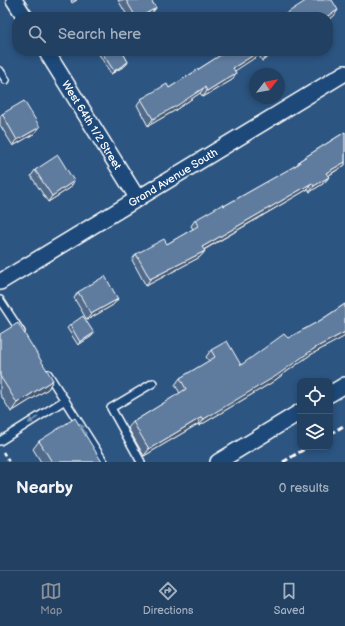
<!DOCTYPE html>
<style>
:root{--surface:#214062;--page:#2d4b6b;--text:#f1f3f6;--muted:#a2afbe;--line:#3e5977;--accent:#8c9099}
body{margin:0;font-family:"Balsamiq Sans",sans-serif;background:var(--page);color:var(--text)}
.controls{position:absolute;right:12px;bottom:12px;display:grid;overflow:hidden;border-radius:8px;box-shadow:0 2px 6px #0003}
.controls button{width:36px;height:36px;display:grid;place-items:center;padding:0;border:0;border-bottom:1px solid var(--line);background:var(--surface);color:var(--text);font:20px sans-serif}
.compass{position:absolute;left:249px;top:68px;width:36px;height:36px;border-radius:50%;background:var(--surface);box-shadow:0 2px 6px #0003;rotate:59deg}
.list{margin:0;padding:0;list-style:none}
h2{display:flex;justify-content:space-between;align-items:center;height:52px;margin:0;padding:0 16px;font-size:17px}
h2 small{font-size:13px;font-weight:400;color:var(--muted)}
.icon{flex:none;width:22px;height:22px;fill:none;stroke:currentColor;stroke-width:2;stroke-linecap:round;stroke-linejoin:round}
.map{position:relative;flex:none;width:345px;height:462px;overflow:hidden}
.search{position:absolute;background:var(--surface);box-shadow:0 2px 6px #0003;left:12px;right:12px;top:12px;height:44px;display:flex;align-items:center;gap:10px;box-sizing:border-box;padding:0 14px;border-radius:16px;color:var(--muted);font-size:15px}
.sheet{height:108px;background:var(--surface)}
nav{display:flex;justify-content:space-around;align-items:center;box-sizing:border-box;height:56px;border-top:1px solid var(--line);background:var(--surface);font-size:11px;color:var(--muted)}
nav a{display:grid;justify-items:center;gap:2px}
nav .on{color:var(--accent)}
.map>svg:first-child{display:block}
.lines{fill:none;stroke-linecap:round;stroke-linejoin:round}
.service-casing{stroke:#fff;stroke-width:10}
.minor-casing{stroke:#fff;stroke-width:18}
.path{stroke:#fff;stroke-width:2.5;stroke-dasharray:4 3;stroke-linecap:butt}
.service{stroke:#1f4a7a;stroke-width:7}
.minor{stroke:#1f4a7a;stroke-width:15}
.rail{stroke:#fff;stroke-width:3;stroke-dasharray:6 3;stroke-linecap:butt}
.wall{fill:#516b89;stroke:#fff}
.shaded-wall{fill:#42576f;stroke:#fff}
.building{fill:#5e7c9f;stroke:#fff}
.oneway{fill:#7992af}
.labels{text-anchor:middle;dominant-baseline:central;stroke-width:3;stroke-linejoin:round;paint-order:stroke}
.street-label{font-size:11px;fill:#fff;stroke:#1f4a7a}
</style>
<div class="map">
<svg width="345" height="462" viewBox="0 0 345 462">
<rect width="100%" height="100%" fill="#2c5582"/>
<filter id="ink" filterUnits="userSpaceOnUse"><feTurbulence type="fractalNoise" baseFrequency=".025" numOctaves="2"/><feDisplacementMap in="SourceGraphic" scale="8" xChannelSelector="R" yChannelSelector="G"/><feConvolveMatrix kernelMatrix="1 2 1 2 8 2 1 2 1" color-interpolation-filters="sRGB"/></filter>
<g filter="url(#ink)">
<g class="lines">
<g class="service-casing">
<g id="service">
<path d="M0,71L6,80"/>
<path d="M0,300L21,332"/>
<path d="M48,374L104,462"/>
<path d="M0,441L65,400"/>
<path d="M141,462L111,408L153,383"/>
</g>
</g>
<g class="minor-casing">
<g id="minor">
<path d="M14,0L25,17"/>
<path id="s1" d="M46,51L138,199"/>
<path id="s2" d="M0,282L345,73"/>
<path d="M330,394L345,385"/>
<path d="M218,462L300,412"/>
</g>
</g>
<path class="path" d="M3,452L9,462"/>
<use href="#service" class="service"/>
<use href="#minor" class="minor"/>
<g class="rail">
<path d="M330,434L345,425"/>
<path d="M283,462L308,447"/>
</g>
</g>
<g class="wall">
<path d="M71,0H77L72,3Z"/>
<path d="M118,0H151L156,8L151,14L146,17H128Z"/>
<path d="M97,51H122L128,62L126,65L111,74Z"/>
<path d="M227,51H278L262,61L259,55L234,71L232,80L203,97L200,93L174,111L148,126L137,105L141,99L169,88Z"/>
<path d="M2,114L35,133L13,146L0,125V116Z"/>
<path d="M345,132V165L328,176L329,177L324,183L310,192L308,189L204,250L205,251L200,257L146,286L132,260L136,254L167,244L193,229L191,226L195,220L224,206L297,165L299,161Z"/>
<path d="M35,170L74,181L70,188L48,202L31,176Z"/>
<path d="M78,292L118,299L113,305L87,320L74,298Z"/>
<path d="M345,304V336L310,355L271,383L199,426L198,424L144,456L128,428L133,422L180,393L175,385L180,378L209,361L206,357L211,350L241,365L321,320Z"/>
<path d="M70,325L92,336L78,345L67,328Z"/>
<path d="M0,334L53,380L48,389L11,412L0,394Z"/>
<path d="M39,441L102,462H41L33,449Z"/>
</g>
<g class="shaded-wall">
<path d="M156,8L151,14L146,17H140Z"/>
<path d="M338,10L334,16L328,20V17H326Z"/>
<path d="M260,51H261L259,55L229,75L233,68Z"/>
<path d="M273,51H278L262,61L267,55Z"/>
<path d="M128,62L126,65L111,74L114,71Z"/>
<path d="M236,73L232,80L203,97L207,91Z"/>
<path d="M205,87L200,93L174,111L148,126L153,119Z"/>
<path d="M40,127L35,133L13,146L17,140Z"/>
<path d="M345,162V165L322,179L326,173Z"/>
<path d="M329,177L324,183L310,192L314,186Z"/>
<path d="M74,181L70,188L48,202L52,196Z"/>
<path d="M312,183L308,189L198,253L202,247Z"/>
<path d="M205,251L200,257L146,286L150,279Z"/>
<path d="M118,299L113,305L87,320L91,314Z"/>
<path d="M345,332V336L342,338L310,355L271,383L199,426L204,419L315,348Z"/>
<path d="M94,333L92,336L78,345L80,342Z"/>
<path d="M53,380L48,389L11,412L17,403Z"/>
<path d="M202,417L198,424L144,456L149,449Z"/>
</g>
<g class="building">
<path d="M126,0H151L156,8L140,17H136Z"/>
<path d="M307,0H332L338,10L326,17H281Z"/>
<path d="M101,51H122L128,62L114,71Z"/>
<path d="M227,51H260L233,68L236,73L207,91L205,87L178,105L153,119L141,99L167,84L169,88Z"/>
<path d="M264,51H273L267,55Z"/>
<path d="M24,101L40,127L17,140L2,114Z"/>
<path d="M345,132V162L326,173L329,177L314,186L312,183L202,247L205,251L150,279L136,254L164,239L167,244L198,226L195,220L223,204L224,206L300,163L299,161Z"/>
<path d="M58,155L74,181L52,196L35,170Z"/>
<path d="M105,276L118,299L91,314L78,292Z"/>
<path d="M345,304V332L315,348L276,376L204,419L202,417L149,449L133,422L186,389L180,378L215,357L211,350L227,341L241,365L284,334L288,338L321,320Z"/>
<path d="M83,316L94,333L80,342L70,325Z"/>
<path d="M18,323L53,380L17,403L0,376V334Z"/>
<path d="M75,418L102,462H52L39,441Z"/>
</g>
<defs><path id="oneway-solid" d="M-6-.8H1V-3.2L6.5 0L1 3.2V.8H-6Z"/></defs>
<g class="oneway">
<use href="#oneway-solid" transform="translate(33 420) rotate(148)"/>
<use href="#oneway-solid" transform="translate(83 429) rotate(-122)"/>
</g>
</g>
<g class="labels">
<g class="street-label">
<text stroke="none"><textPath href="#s1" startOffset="87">West 64th 1/2 Street</textPath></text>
<text stroke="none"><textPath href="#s2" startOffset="202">Grand Avenue South</textPath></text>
</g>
</g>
</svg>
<div class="controls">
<button><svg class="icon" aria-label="locate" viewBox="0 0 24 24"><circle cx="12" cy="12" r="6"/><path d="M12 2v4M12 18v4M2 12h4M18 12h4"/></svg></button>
<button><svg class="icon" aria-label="layers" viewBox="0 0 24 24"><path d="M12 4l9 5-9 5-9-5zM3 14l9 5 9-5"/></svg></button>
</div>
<svg class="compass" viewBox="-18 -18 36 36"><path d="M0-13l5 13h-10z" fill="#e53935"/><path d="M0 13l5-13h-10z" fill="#a2afbe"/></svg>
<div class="search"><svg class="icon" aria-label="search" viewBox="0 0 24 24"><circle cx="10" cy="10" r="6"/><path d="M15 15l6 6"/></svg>Search here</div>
</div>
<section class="sheet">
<h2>Nearby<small>0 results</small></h2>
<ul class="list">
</ul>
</section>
<nav>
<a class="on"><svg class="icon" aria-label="map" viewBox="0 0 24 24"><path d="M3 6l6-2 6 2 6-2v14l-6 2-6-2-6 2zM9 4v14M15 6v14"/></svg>Map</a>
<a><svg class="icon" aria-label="directions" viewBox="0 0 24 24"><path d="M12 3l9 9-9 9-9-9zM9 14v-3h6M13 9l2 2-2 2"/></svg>Directions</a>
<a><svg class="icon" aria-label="saved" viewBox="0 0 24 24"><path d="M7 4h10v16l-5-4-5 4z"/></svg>Saved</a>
</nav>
